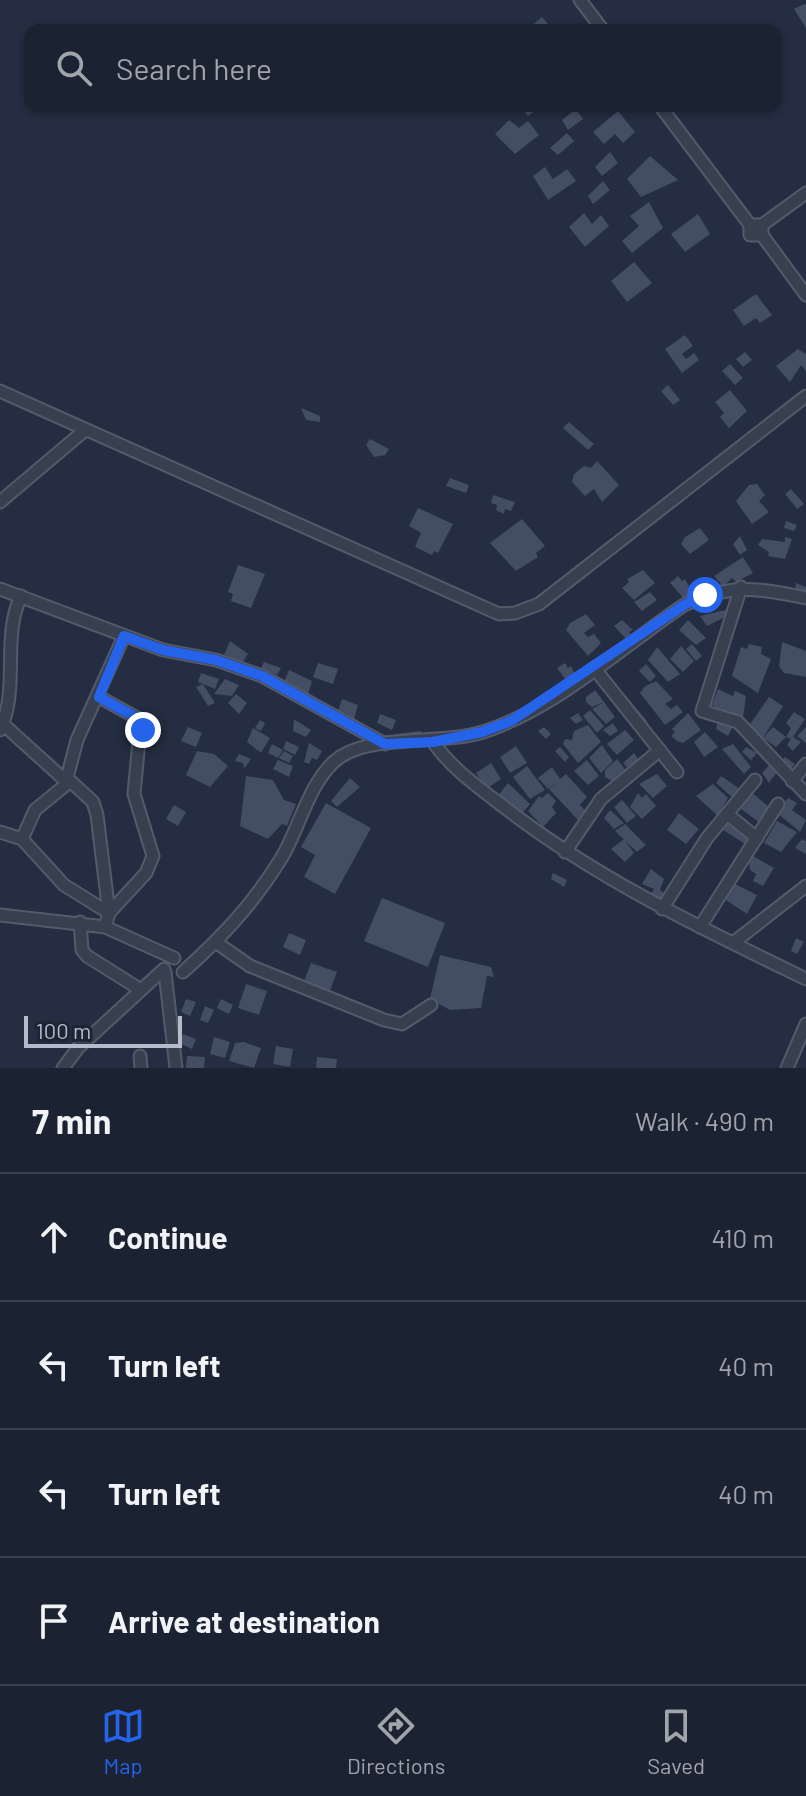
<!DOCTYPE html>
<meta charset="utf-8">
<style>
:root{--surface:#1b2231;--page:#282f3d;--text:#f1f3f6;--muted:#a0a4ab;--line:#393f4d;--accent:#2563eb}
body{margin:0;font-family:Barlow,sans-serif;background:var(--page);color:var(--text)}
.scale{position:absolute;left:24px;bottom:20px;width:158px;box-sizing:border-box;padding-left:8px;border:4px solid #b5bbcb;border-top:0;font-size:22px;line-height:28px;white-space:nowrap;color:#b5bbcb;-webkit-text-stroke:6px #1d2535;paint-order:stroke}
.stop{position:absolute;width:24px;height:24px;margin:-18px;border:6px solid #2563eb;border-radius:50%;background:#fff}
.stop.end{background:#2563eb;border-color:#fff;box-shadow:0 2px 8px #0008}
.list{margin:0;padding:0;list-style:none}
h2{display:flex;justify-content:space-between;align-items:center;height:104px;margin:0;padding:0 32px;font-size:34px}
h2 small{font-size:26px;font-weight:400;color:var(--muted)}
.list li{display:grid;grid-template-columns:52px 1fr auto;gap:24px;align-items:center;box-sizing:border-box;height:128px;padding:0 32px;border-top:2px solid var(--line)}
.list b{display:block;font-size:30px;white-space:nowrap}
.list em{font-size:26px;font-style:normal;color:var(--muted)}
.icon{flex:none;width:44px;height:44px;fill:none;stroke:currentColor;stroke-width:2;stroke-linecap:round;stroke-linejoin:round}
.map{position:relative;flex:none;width:806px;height:1068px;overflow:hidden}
.search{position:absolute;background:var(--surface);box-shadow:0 2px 6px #0004;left:24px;right:24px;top:24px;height:88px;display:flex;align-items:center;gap:20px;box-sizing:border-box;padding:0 28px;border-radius:16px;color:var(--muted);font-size:30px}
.sheet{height:616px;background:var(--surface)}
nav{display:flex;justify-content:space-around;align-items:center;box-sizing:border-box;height:112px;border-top:2px solid var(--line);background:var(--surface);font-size:22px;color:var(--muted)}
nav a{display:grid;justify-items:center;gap:4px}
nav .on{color:var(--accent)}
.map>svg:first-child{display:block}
.building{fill:#434d63}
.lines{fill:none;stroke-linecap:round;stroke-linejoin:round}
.minor-casing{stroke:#535b6b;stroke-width:15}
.minor{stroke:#384050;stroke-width:11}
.route{stroke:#2563eb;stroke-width:10}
</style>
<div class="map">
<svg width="806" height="1068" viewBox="0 0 806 1068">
<rect width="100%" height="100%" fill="#242d41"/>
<g class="building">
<path d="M804,4L806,5V28L794,9Z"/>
<path d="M542,17L553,30H526Z"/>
<path d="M525,106H541L528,116L522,109Z"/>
<path d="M576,109L583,119L568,130L562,120Z"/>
<path d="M618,111L635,132L623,143L615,134L604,144L593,132Z"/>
<path d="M509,120L519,128L528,121L539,135L515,154L495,134Z"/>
<path d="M567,133L574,141L558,155L550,148Z"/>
<path d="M610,152L618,163L602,176L595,167Z"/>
<path d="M650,156L678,180L641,197L627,179Z"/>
<path d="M545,167L553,179L567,169L576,181L548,200L533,176Z"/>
<path d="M603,181L610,190L593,204L588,196Z"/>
<path d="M649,202L663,228L632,253L622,241L639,226L630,216Z"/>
<path d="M584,213L592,224L601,215L609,226L585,247L569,227Z"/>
<path d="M698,214L710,234L685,252L671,234Z"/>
<path d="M634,262L652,283L627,302L611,281Z"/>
<path d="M756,294L772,315L760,323L756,318L744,326L733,310Z"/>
<path d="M685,335L693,346L682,354L686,359L694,353L699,360L682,373L665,349Z"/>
<path d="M798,349L806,354V371L801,365L790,382L776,366Z"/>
<path d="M745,352L752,360L743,367L736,359Z"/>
<path d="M730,364L743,378L735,385L722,371Z"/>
<path d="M668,385L680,400L673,405L661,391Z"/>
<path d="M730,390L747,411L729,428L720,417L724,413L715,402Z"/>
<path d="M301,408L320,416V422L306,420Z"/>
<path d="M569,422L594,444L588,450L563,428Z"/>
<path d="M370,439L389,449L385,455L374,457L366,445Z"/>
<path d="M597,461L619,485L602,502L594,489L585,496L572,482L574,474L584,466L591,468Z"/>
<path d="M450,478L469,485L466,493L446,486Z"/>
<path d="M757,484L765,495L759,501L769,512L752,524L736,501L749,485Z"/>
<path d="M791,489L804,504L797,509L785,494Z"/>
<path d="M493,495L515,502L511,511L505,509L504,514L496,510L497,505L491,503Z"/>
<path d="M418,508L453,524L438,553L434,551L432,555L415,547L421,533L409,526Z"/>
<path d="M522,519L545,546L536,553L538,557L516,571L490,543Z"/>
<path d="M786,521L797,525L794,531L784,528Z"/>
<path d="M700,528L709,540L690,554L681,544L685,537Z"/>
<path d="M740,536L747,550L740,555L733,544Z"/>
<path d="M785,537L792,539L785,559L768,556L769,552L758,545L762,539L785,542Z"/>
<path d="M743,557L753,573L736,582L732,578L723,586L714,576Z"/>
<path d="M238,565L265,574L251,608L231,601L233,594L228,592Z"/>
<path d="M643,570L655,583L634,600L622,588L629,582L627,579Z"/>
<path d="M678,576L682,581L685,579L691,590L684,599L670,583Z"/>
<path d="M796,583L806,587V596L795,592Z"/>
<path d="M650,592L657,600L642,611L634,602Z"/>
<path d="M725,610L729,615L707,626L700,616Z"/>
<path d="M586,614L595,625L584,633L588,637L594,634L601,643L588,656L566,630L570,623Z"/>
<path d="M622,620L633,630L629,632L634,638L628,641L614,626Z"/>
<path d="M688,620L706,638L696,645L679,630Z"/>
<path d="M230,641L248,654L242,664L224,655Z"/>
<path d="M782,642L806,651V677L784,673L779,666Z"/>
<path d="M692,644L702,656L696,661L686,649Z"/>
<path d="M749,644L762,647L761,654L771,659L758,693L732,676L741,647L747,649Z"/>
<path d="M681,646L694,661L683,672L670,659Z"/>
<path d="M657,647L680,674L668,682L648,660Z"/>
<path d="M264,662L281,668L277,675L261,668Z"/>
<path d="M318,663L338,669L333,684L313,677Z"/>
<path d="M565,663L568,668L571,666L576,678L568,683L557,668Z"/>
<path d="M646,664L656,676L650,682L639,671Z"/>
<path d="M289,670L312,681L307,698L283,684Z"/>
<path d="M201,673L219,679L215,689L198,682Z"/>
<path d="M225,679L239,685L232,696L214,694Z"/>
<path d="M656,681L673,699L665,704L671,709L677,705L683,712L665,725L640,693L644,687Z"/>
<path d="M203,684L215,703L208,706L196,687Z"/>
<path d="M718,689L733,696L735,691L746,696L743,718L738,715L736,720L712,705Z"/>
<path d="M595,690L604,702L592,707L586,702V697Z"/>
<path d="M236,694L247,703L239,714L228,703Z"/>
<path d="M625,695L647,721L635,728L613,703Z"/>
<path d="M769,697L783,706L763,738L748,727Z"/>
<path d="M342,699L358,705L353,723L346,720L347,714L338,711Z"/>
<path d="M604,702L615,717L606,724L592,709Z"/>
<path d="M590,710L604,726L597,733L583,716Z"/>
<path d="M794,712L805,719L793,737L801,742L793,751L787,745L791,739L786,737L791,728L786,723Z"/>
<path d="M578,713L583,720L576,724L570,718Z"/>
<path d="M688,713L701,730L683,743L677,741L671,736L675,732L672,729Z"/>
<path d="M380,714L396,720L392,730L377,723Z"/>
<path d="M294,719L311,730L306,737L293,731Z"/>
<path d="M260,720L265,723L261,731L255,728Z"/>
<path d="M718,720L733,726L728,736L716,729Z"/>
<path d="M613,723L618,731L610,736L603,730Z"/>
<path d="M588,725L601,742L578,763L563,744L565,739L572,740L574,731Z"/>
<path d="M188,727L202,733L196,747L181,741Z"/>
<path d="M544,727L551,734L546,739L538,731Z"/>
<path d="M773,727L786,737L776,747L763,738Z"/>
<path d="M806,727V743L797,736Z"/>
<path d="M253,728L270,738L261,753L247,742Z"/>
<path d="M625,730L634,740L617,755L607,744Z"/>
<path d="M421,731L422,740L398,741L395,734Z"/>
<path d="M705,732L718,747L704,757L694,742Z"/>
<path d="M286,741L299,747L295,755L283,749Z"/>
<path d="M309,743L322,751L317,760L312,758L309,764L304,762Z"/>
<path d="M272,744L283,750L278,758L268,753Z"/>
<path d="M733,744L751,767L744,774L722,749Z"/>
<path d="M602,745L613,761L601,773L589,758Z"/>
<path d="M516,746L527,763L510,773L500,757Z"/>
<path d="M560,747L569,757L565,762L555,751Z"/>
<path d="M746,747L757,753L751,760L742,752Z"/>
<path d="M197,751L214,754L228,766L210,787L186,775Z"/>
<path d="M284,751L293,756L289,763L279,758Z"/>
<path d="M634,753L642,764L631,772L623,763Z"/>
<path d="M239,754L251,759L244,769L243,763L235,761Z"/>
<path d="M785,757L795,764L791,769L781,761Z"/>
<path d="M617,759L628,773L615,783L605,777V770Z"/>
<path d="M278,760L293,766L289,777L273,769Z"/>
<path d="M587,760L599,776L588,785L574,771Z"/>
<path d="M491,763L501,779L486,789L476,773Z"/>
<path d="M770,764L777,772L769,783L762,773Z"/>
<path d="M527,766L545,790L530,799L513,777Z"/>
<path d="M552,767L560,779L566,774L587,797L580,805L586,811L578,820L549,789L557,782L548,789L538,778Z"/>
<path d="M657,774L667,786L653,798L639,784Z"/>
<path d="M246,776L273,780L284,800L296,804L287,826L282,824L268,839L240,826Z"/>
<path d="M721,776L740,789L732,797L716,783Z"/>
<path d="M350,778L360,787L337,807L331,801Z"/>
<path d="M508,783L530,804L520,816L496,798Z"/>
<path d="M713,784L728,798L718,816L696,796Z"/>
<path d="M548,793L556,801L552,807L556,813L543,827L528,811L539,796L542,798Z"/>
<path d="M638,793L642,798L646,794L656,806L642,819L630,807Z"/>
<path d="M752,793L774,811L763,825L741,809Z"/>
<path d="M788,798L797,803L792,810L806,820L800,832L777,813Z"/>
<path d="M622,800L636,816L627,823L614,807Z"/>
<path d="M326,803L371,828L335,894L304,877L315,855L301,847Z"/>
<path d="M174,805L186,812L178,826L166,819Z"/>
<path d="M610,810L624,823L614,829L604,818Z"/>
<path d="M679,813L699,829L686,844L667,830Z"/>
<path d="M737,815L759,832L748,846L722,829Z"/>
<path d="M777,821L797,832L781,852L764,843Z"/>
<path d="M625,824L646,845L637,852L615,831Z"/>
<path d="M624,839L634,853L625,862L611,849Z"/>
<path d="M802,839L806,841V854L795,848Z"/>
<path d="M753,856L774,868L763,886L753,881L756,874L750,870L749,863Z"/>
<path d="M651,869L664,879L660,890L666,894L661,904L648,898L654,889L642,884Z"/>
<path d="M553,873L567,880L564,887L551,879Z"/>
<path d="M735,884L757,895L747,914L726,900Z"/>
<path d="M382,898L445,923L428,967L364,941Z"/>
<path d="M289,933L306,940L300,955L283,947Z"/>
<path d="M796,938L804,942L797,954L791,951Z"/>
<path d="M440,955L491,967L494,977L487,976L481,1008L450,1010L430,999Z"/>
<path d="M311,963L337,972L329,993L303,984Z"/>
<path d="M246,984L267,991L259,1015L238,1008Z"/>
<path d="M186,999L196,1002L190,1016L181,1012Z"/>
<path d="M221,999L233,1005L229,1014L217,1008Z"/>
<path d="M205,1006L214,1010L208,1023L200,1020Z"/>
<path d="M183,1034L196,1039L192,1049L179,1043Z"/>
<path d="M214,1037L230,1042L225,1058L210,1054Z"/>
<path d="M244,1042L261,1048L254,1068L229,1061L235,1043Z"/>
<path d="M276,1046L293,1049L290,1067L273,1064Z"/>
<path d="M187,1056L205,1057L204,1068H186Z"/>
<path d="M317,1057L337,1059L336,1068H316Z"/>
</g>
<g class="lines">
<g class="minor-casing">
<g id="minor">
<path d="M580,0L603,30"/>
<path d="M660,106L750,225"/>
<path d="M762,225L806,193"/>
<path d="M762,235H750V225H762V235L806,295"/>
<path d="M0,391L499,614L515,613L539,604L806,396"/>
<path d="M0,502L85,430"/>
<path d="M741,587L702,711L738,722L806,794"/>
<path d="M0,589L163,650L216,660L262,676L385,744"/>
<path d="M594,668L677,772"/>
<path d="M99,697L141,720L134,794L153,856L146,873L109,913"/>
<path d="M3,724L68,783L35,810L22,839"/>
<path d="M0,730C20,688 1,638 21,596"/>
<path d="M433,742C452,769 478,787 504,807C597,879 701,928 806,979"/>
<path d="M792,781L806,764"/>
<path d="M727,814L757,838"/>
<path d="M0,832L22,839L64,885L109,913"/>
<path d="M565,852L601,799L660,750"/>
<path d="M662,909L707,838L755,780"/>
<path d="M0,915L105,927L174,958"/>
<path d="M80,922L82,950L87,956L141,990"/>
<path d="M105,927L109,913L97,815L93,802L67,778L77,740L124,636"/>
<path d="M700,927L778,804"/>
<path d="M217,943L250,966L384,1020L402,1024L431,1005"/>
<path d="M733,943L806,886"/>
<path d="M165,972L176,1068"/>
<path d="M183,972C224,935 253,904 282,857C300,827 310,778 340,757C374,734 441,745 483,732C557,708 620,648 684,605C729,583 758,588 806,598"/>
<path d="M140,1056L141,1068"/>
<path d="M63,1068L78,1048L164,969"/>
<path d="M787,1068L806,1024"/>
</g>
</g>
<use href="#minor" class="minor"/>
</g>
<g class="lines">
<path class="route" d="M143,730L141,720L99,697L124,636L163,650L216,660L262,676L385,744L433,742L482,732L511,721L684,605L705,595"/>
</g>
</svg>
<div class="scale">100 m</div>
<div class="stop" style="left:705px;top:595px"></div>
<div class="stop end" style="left:143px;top:730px"></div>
<div class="search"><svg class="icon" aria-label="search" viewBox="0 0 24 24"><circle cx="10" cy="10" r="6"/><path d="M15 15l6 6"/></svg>Search here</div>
</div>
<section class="sheet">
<h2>7 min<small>Walk · 490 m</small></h2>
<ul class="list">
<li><svg class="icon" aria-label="ahead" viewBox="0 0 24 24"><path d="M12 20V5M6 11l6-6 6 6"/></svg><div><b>Continue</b></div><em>410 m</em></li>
<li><svg class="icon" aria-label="left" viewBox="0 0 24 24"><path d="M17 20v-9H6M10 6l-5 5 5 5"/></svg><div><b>Turn left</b></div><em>40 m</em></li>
<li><svg class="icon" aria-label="left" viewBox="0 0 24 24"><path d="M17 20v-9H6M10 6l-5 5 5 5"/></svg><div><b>Turn left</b></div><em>40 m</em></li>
<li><svg class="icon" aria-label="arrive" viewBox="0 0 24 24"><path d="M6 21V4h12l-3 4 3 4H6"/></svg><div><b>Arrive at destination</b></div></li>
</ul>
</section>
<nav>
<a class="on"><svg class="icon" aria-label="map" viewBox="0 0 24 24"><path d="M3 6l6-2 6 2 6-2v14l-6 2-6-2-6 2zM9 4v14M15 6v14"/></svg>Map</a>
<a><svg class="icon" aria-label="directions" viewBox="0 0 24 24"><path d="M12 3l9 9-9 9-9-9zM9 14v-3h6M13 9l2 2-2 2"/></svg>Directions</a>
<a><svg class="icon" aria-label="saved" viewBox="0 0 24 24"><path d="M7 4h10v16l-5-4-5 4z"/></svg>Saved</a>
</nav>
